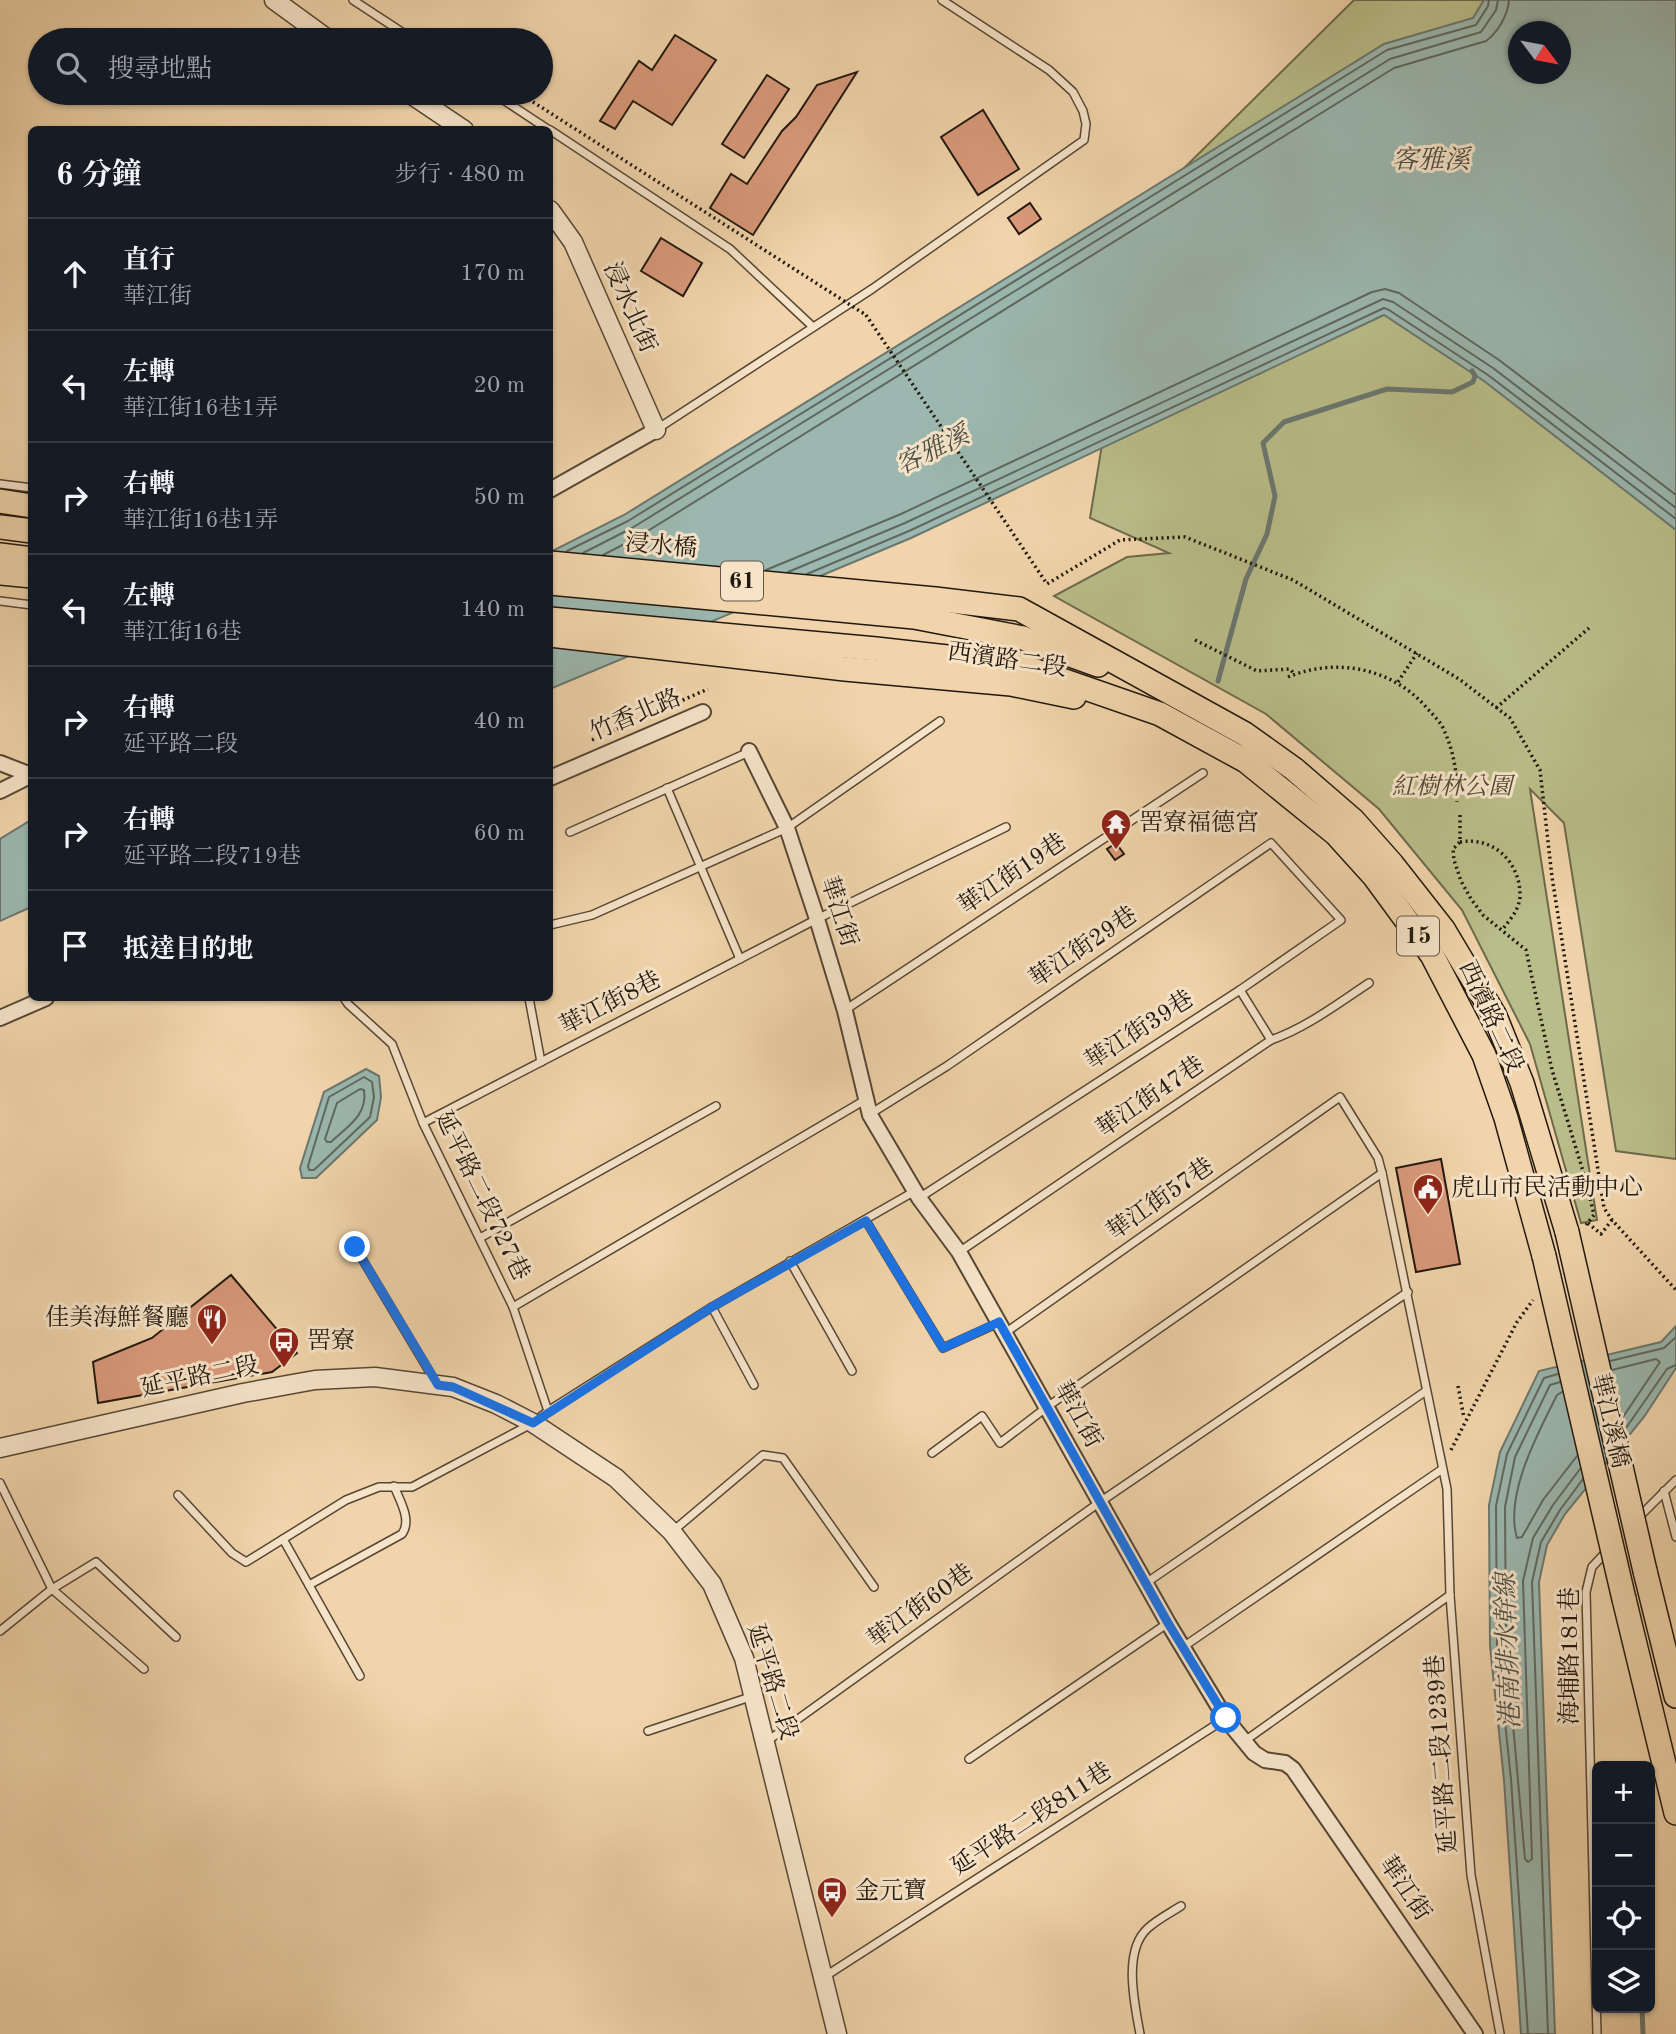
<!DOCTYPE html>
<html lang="zh-TW">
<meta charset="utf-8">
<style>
:root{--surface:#171b24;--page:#20242c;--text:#f1f3f6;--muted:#9ea1a6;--line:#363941}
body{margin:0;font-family:"Old Standard TT","Noto Serif TC",serif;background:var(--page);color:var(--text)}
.controls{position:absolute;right:21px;bottom:21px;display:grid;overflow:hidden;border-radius:10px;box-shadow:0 2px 5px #0004}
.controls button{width:63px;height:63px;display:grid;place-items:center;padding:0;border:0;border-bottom:2px solid var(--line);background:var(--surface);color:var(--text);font:35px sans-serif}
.compass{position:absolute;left:1508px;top:21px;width:63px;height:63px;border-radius:50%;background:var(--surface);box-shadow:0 2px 5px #0004;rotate:122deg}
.stop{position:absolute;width:21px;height:21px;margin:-16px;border:5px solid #1a73e8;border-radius:50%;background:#fff}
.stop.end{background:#1a73e8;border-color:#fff;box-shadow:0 2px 7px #0008}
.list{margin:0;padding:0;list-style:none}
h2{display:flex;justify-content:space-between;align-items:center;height:91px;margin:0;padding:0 28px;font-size:30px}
h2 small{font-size:23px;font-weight:400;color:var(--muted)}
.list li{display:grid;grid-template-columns:46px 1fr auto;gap:21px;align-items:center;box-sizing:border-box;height:112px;padding:0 28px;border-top:2px solid var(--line)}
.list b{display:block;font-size:26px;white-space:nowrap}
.list p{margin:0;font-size:23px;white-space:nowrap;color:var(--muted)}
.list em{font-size:23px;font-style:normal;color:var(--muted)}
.icon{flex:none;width:38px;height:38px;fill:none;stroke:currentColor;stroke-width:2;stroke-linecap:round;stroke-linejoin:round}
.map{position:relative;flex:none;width:1676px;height:2034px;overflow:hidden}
.search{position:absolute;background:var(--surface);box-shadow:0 2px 5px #0004;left:28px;top:28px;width:525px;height:77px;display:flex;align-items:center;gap:18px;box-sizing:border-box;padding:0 24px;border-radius:38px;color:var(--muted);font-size:26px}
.panel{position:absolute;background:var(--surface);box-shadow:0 2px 5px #0004;left:28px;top:126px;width:525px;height:875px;border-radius:10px}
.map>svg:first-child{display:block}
.green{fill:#b9bd89;stroke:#6d6a4c;stroke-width:2;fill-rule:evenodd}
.water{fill:#9bb7af;stroke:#6a776f;stroke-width:2;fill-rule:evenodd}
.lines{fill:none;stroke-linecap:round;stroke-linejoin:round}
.shore{stroke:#5e685e;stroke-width:2}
.stream{stroke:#6a776f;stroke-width:5}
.building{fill:#d9997a;stroke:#21180e;stroke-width:2}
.service-casing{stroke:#554735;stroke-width:10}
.minor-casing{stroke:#554735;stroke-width:18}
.tertiary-casing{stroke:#554735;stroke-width:21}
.primary-casing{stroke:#21180e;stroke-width:26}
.trunk-casing{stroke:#21180e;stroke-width:26}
.path{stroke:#21180e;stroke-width:3.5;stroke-dasharray:2 3.5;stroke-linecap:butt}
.service{stroke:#f6e3c8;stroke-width:7}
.minor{stroke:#f6e3c8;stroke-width:14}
.tertiary{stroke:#f6e3c8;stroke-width:18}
.primary{stroke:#f1d4ab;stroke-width:23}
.trunk{stroke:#f1d4ab;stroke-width:23}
.primary-bridge-casing{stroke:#21180e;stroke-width:26;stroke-linecap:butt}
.path-bridge{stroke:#21180e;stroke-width:3.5;stroke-dasharray:2 3.5;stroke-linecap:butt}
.primary-bridge{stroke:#f1d4ab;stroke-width:23}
.route{stroke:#1a73e8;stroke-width:9}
.labels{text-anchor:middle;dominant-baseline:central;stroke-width:6;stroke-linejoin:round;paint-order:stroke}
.shield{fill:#f6e3c8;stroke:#615546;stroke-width:2}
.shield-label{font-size:23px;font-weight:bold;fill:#21180e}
.street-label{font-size:24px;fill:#21180e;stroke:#f6e3c8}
.park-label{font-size:24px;font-style:italic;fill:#4f4a33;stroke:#f6e3c8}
.poi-label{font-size:24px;fill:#21180e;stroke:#f6e3c8;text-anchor:start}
.water-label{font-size:26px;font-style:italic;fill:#4c5046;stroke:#f6e3c8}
</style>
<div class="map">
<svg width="1676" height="2034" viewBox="0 0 1676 2034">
<rect width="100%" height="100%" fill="#f1d4ab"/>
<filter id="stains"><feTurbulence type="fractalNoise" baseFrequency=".00286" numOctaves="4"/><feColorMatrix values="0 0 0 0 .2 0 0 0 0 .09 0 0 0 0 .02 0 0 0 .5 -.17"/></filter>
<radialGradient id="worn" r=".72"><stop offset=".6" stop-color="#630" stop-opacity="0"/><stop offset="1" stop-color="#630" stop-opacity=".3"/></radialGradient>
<path class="green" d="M1354,0H1676V1159L1616,1151L1564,823L1530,789L1597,1220L1581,1223L1530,1044L1462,910L1379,809L1266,714L1054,596L1127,557L1169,553L1090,518L1114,371L1173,179ZM1518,32H1560V74H1518Z"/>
<g class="water">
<path d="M1484,0H1676V530L1484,381L1384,315L911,538L550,689V552L624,515L1384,44L1473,18ZM1518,32H1560V74H1518Z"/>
<path d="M31,820V907L0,921V839Z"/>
<path d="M366,1069L379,1076L381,1097L377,1120L316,1178H302L300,1168L324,1092Z"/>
<path d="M1676,1326V1368L1644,1417L1565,1514L1547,1545L1539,1582L1555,2034H1521L1504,1780L1490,1646L1489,1505L1500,1452L1539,1371L1661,1342Z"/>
</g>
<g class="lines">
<g class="shore">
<path d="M567,551L628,521L1387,50L1476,25L1488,6L1489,0"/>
<path d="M583,553L632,528L1390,59L1481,32L1496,10L1498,0"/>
<path d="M603,555L638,537L1394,68L1486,41C1498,32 1508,15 1509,0"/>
<path d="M766,570L901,514L1372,292L1385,289L1399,293L1499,360L1676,495"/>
<path d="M788,572L905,523L1383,299L1393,302L1493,368L1676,508"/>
<path d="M807,574L909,531L1384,308L1389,310L1488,375L1676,519"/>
<path d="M364,1077L372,1082L374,1097L370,1117L314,1170H309L308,1166L329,1097Z"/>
<path d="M360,1089L364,1090C368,1115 347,1127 331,1142H327L325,1139L337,1103Z"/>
<path d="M1610,1361L1664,1348L1676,1337"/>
<path d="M1612,1370L1656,1359L1660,1362L1623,1417"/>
<path d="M1560,1382L1550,1385L1515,1457L1505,1507L1506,1646L1525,1859L1528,1862L1532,1859L1523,1581L1533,1538L1553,1505L1580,1469"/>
<path d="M1562,1392L1557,1395C1538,1433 1504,1495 1517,1538L1522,1537L1543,1500L1577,1456"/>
<path d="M1626,1428L1667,1369L1676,1365"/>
<path d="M1528,2034L1511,1779L1497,1646L1496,1506L1507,1454L1544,1378L1558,1374"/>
<path d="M1548,2034L1532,1582L1541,1542L1560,1510L1583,1479"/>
</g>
<g class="stream">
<path d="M1218,681L1246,579L1267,534L1275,496L1263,443L1284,422L1387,389L1452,392L1473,382L1475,376L1472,371"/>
<path d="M1642,2008L1643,2034"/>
</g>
</g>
<g class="building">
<path d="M675,35L716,60L672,125L633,101L615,129L600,121L639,61L652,70Z"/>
<path d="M857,72L753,235L710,208L731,174L747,184L782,131L796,117L817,85Z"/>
<path d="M767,75L789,89L744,158L722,144Z"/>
<path d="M983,110L1019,169L978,195L941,137Z"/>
<path d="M1030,203L1041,219L1019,234L1008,218Z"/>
<path d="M661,238L702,263L683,296L641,271Z"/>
<path d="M1116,843L1124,854L1115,860L1107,849Z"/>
<path d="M1441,1159L1460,1264L1416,1272L1396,1168Z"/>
<path d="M231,1275L297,1353L272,1372L98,1403L93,1362L152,1338Z"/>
</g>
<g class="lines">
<g class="service-casing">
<g id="service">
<path d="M353,0L414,40"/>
<path d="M493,93L549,130"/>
<path d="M550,130L730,249L812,326"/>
<path d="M657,429L872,289L1084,140L1086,124L1083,111L1073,92L1049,70L942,0"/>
<path d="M0,484L32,488"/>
<path d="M0,601L32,605"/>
<path d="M667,788L740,959"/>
<path d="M570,832L749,752"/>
<path d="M550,925L592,915L787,828L940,721"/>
<path d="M1240,990L1271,1040"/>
<path d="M529,998L541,1062"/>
<path d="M845,1010L1203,773"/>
<path d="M870,1114L947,1066L1271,843L1341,920L1240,990L919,1198"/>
<path d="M423,1123L817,919L1006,827"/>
<path d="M866,1221L943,1348L998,1323"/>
<path d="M480,1238L716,1106"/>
<path d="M355,1247L435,1381"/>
<path d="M959,1252L1271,1040C1306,1028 1337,1004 1369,983"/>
<path d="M790,1261L852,1371"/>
<path d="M513,1307L865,1100"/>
<path d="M712,1307L754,1385"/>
<path d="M1005,1333L1340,1097L1378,1158L1382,1173L1447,1489L1450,1595L1471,1875L1500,2034"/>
<path d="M548,1411L712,1307L915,1191"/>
<path d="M932,1453L982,1416L1000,1443L1047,1407L1382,1173"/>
<path d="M0,1483L52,1589L144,1669"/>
<path d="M1664,1491L1676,1537"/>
<path d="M178,1495L232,1553L246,1562L346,1500L379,1487H412L533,1423L548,1411L513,1307L423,1123L392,1044L348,1004L344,998"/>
<path d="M1639,1517L1676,1480"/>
<path d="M673,1531L763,1455L783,1458L874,1587"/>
<path d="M283,1539L360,1676"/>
<path d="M1146,1583L1426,1391"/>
<path d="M309,1585L402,1534C412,1520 400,1501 394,1486"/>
<path d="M0,1631L52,1589L96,1562L176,1637"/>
<path d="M1183,1647L1441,1470"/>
<path d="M648,1731L753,1696"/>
<path d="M1246,1740L1450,1595"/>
<path d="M766,1742L1100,1502L1408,1292"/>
<path d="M969,1759L1168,1623"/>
<path d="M824,1977L1225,1719"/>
<path d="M1140,2034C1135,2005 1122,1951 1148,1928C1158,1919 1170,1913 1181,1906"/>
<path d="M1597,2034L1586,1592L1592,1567L1607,1551"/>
</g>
</g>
<g class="minor-casing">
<g id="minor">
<path d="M550,490L656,430"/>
<path d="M749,751L787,828L817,919L845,1011L870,1115L919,1198L959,1252L1168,1623L1226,1719L1254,1753L1265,1760L1285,1763L1293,1769L1475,2034"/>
<path d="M0,763L31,775"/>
<path d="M550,778L703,712"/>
<path d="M0,791L32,775"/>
<path d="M0,1018L46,998"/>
</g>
</g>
<g class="tertiary-casing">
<g id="tertiary">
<path d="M274,0L329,40"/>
<path d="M409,93L464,130"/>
<path d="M550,210L573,242L656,430"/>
<path d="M0,1448L243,1393L315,1380L375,1377L453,1387L496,1404L533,1423L616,1478L672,1532L712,1584L744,1658L837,2034"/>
</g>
</g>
<g class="primary-casing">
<g id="primary">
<path d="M0,501L32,506"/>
<path d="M550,563L935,599L1019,609L1245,734L1294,769L1353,820L1392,864L1443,929L1495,1016L1522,1083L1567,1232"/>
<path d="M0,573L32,576"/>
<path d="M550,635L845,669L1011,684L1074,697"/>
<path d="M1023,638L1098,665"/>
<path d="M1019,665L1160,714L1246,761L1336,834L1374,876L1432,955L1484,1055L1506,1118L1544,1256"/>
<path d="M1645,1571L1676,1696"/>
<path d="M1624,1599L1676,1813"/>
</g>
</g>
<g class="trunk-casing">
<g id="trunk">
<path d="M0,527L32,531"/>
<path d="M0,555L32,559"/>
<path d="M550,583L914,617L1023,638"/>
<path d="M550,619L876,649L1019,665"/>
</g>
</g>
<g class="path">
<path d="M425,32L437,40"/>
<path d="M866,315L1047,584L1120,540L1185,537L1293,580L1459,679L1510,718L1540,770L1552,877L1604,1208L1612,1220L1676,1290"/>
<path d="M1195,640L1257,671L1290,669L1294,674"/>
<path d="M1288,677C1336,657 1392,668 1426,707C1432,714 1439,720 1443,728C1454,751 1458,776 1457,802"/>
<path d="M1398,682L1417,653"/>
<path d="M1496,708L1589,628"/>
<path d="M592,740L708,689"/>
<path d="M1460,815V842L1453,849L1454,860L1461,881L1471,899L1483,915L1526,950L1552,1070L1586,1181L1594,1215L1586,1225"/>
<path d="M1460,842C1494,836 1521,863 1520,897C1519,910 1509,921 1502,930"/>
<path d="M1588,1223L1601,1234L1612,1220"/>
<path d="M1458,1386L1464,1418"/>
<path d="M1451,1450L1517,1322L1533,1300"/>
</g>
<use href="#service" class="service"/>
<use href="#minor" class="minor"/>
<use href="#tertiary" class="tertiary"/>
<use href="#primary" class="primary"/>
<use href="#trunk" class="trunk"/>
<g class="primary-bridge-casing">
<g id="primary-bridge">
<path d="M1567,1232L1645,1571"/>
<path d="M1544,1256L1624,1599"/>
</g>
</g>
<path class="path-bridge" d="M519,93L866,315"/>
<use href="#primary-bridge" class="primary-bridge"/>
</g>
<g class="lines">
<path class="route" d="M355,1247L438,1385L453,1387L533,1423L712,1307L866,1221L943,1348L999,1322L1168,1623L1226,1718"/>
</g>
<defs>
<g id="temple-pin" transform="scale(1.575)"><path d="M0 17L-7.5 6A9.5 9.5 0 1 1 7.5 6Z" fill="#8f2418" stroke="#f6e3c8"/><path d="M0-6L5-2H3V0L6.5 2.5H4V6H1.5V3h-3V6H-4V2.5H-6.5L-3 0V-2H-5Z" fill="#fff"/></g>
<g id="civic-pin" transform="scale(1.575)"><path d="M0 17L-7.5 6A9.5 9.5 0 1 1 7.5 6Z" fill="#8f2418" stroke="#f6e3c8"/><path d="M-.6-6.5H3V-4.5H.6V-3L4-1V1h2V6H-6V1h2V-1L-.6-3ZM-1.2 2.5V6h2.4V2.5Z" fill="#fff"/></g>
<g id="restaurant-pin" transform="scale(1.575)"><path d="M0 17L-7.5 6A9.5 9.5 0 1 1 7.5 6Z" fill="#8f2418" stroke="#f6e3c8"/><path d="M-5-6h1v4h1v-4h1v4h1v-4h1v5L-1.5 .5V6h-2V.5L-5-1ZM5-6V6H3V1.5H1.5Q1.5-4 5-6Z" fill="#fff"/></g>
<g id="bus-pin" transform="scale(1.575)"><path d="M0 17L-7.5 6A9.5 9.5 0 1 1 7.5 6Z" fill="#8f2418" stroke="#f6e3c8"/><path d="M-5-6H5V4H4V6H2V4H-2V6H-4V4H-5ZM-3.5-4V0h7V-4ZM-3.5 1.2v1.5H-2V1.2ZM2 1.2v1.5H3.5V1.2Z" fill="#fff"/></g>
</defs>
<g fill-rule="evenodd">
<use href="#temple-pin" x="1116" y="824"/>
<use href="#civic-pin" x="1428" y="1189"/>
<use href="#restaurant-pin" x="212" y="1319"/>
<use href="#bus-pin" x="284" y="1342"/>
<use href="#bus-pin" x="832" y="1892"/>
</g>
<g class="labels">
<g class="shield">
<rect x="721" y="561.5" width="42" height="39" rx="5"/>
<rect x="1397" y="916.5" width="42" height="39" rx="5"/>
</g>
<g class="shield-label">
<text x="742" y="581">61</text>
<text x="1418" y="936">15</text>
</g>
<g class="street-label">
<text transform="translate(629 308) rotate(66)">浸水北街</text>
<text transform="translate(661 547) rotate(5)">浸水橋</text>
<text transform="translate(1007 661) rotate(8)">西濱路二段</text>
<text transform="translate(636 716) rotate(-23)">竹香北路</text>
<text transform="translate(1013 875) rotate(-34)">華江街19巷</text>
<text transform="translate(838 912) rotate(72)">華江街</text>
<text transform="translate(1084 948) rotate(-34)">華江街29巷</text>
<text transform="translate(611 1004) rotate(-27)">華江街8巷</text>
<text transform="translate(1490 1017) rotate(65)">西濱路二段</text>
<text transform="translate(1140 1031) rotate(-33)">華江街39巷</text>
<text transform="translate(1151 1098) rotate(-34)">華江街47巷</text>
<text transform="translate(481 1196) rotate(64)">延平路二段727巷</text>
<text transform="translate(1161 1200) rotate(-35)">華江街57巷</text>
<text transform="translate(200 1378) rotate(-12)">延平路二段</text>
<text transform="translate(1077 1415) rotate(61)">華江街</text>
<text transform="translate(1609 1421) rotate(77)">華江溪橋</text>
<text transform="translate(921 1607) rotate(-36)">華江街60巷</text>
<text transform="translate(1571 1656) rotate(-90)">海埔路181巷</text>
<text transform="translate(771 1682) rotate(73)">延平路二段</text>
<text transform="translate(1443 1754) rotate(-94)">延平路二段1239巷</text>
<text transform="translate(1032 1820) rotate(-33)">延平路二段811巷</text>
<text transform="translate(1404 1889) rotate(56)">華江街</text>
</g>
<g class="park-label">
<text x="1452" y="788">紅樹林公園</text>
</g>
<g class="poi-label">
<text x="1139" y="824">罟寮福德宮</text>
<text x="1451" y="1189">虎山市民活動中心</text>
<text x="189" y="1319" text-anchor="end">佳美海鮮餐廳</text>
<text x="307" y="1342">罟寮</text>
<text x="855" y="1892">金元寶</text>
</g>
<g class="water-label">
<text x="1431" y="161">客雅溪</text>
<text transform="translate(933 451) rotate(-26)">客雅溪</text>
<text transform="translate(1509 1651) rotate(-92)">港南排水幹線</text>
</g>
</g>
<rect width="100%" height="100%" filter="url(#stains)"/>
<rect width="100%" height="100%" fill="url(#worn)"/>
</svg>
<div class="controls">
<button>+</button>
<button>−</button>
<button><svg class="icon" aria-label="locate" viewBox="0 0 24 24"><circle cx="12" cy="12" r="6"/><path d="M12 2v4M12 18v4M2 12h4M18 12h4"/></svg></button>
<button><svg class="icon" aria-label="layers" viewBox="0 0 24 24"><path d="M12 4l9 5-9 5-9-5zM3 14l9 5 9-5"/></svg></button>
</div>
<svg class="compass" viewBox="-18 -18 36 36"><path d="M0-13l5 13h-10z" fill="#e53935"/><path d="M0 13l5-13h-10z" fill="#9ea1a6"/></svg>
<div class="stop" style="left:1226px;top:1718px"></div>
<div class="stop end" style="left:355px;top:1247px"></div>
<div class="search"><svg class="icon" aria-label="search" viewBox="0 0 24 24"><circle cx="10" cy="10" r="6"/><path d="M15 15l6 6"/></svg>搜尋地點</div>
<section class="panel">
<h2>6 分鐘<small>步行 · 480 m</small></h2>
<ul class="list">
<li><svg class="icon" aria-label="ahead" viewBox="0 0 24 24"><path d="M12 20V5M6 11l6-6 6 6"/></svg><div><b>直行</b><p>華江街</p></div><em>170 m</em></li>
<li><svg class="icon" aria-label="left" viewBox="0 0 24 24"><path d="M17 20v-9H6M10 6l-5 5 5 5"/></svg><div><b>左轉</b><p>華江街16巷1弄</p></div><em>20 m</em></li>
<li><svg class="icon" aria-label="right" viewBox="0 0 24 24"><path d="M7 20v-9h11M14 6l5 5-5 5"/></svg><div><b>右轉</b><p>華江街16巷1弄</p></div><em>50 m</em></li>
<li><svg class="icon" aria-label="left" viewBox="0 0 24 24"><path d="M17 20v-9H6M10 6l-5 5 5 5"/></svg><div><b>左轉</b><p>華江街16巷</p></div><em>140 m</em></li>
<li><svg class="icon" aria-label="right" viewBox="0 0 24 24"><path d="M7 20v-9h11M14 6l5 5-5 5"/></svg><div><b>右轉</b><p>延平路二段</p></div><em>40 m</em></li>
<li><svg class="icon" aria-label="right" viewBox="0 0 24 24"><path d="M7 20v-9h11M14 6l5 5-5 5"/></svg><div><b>右轉</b><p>延平路二段719巷</p></div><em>60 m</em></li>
<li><svg class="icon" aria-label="arrive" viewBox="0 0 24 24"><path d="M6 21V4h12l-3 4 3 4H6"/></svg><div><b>抵達目的地</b></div></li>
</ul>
</section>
</div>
